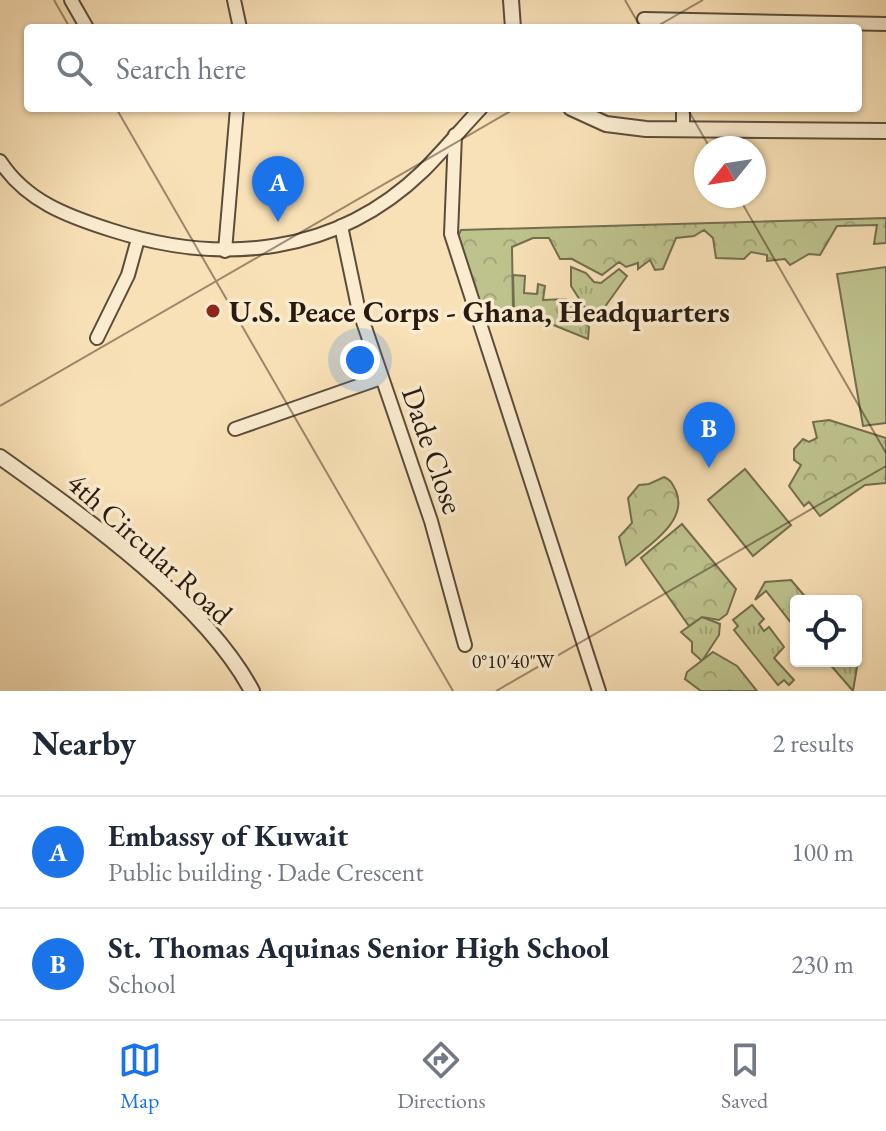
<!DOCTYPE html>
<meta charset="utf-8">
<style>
:root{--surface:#fff;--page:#f6f6f7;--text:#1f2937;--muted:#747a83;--line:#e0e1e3;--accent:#1a73e8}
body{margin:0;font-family:"EB Garamond",serif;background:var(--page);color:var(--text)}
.controls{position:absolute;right:24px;bottom:24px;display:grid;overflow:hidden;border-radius:8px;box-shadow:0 2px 6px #0004}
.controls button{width:72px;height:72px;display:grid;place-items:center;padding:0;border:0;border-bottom:2px solid var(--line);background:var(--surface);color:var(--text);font:40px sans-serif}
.compass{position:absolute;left:694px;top:136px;width:72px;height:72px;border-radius:50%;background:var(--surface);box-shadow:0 2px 6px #0004;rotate:240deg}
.you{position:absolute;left:360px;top:360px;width:28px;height:28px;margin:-20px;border:6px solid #fff;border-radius:50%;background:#1a73e8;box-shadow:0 0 0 12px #1a73e833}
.badge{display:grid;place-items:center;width:52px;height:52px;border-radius:50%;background:var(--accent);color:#fff;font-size:26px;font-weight:700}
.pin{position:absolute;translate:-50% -66px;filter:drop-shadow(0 2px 4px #0008)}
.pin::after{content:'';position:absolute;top:42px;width:28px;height:24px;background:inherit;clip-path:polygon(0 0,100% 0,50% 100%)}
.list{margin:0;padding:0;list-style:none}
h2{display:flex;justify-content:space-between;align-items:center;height:104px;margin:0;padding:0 32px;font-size:34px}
h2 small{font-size:26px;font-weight:400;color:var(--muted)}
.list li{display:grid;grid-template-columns:52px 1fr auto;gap:24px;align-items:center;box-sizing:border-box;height:112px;padding:0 32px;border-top:2px solid var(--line)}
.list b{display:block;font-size:30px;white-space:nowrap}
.list p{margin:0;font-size:26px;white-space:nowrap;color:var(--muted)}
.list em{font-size:26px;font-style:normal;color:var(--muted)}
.icon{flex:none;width:44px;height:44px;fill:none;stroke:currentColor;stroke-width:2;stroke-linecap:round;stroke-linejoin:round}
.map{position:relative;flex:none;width:886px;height:691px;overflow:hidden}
.search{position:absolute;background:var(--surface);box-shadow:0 2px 6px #0004;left:24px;right:24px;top:24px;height:88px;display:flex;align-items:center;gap:20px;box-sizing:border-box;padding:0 28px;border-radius:8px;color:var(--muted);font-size:30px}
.sheet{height:328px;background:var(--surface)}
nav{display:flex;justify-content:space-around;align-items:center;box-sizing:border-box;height:112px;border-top:2px solid var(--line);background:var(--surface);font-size:22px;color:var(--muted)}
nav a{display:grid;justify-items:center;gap:4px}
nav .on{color:var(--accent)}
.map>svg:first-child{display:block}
.grass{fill:url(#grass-tufts);stroke:#736e4f;stroke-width:2}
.forest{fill:url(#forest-crowns);stroke:#736e4f;stroke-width:2}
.park{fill:#bec38e;stroke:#736e4f;stroke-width:2}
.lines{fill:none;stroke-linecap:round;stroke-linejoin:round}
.minor-casing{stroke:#5c4c3a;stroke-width:16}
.tertiary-casing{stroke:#5c4c3a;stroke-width:18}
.minor{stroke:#fbecd0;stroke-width:12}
.tertiary{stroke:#fbecd0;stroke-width:14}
.ticks{fill:none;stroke:#281a10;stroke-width:2;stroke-opacity:0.45}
.poi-dot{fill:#8f2418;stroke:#fbecd0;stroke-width:3}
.labels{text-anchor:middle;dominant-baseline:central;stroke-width:7;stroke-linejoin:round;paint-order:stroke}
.poi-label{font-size:30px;font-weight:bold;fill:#281a10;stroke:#fbecd0;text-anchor:start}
.street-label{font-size:30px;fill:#281a10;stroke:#fbecd0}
.ticks-label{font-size:20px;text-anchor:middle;fill:#281a10;stroke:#fbecd0;stroke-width:7;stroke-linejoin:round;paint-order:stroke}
</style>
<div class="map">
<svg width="886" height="691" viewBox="0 0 886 691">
<defs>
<pattern id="grass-tufts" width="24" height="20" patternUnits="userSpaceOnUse" patternTransform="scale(2)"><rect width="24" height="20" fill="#bec38e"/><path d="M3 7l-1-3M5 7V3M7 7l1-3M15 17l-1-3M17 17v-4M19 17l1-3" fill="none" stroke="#a3a779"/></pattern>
<pattern id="forest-crowns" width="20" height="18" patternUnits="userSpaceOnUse" patternTransform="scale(2)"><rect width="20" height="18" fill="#bec38e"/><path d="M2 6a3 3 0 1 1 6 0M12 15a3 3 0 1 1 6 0" fill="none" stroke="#a3a779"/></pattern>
</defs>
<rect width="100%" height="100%" fill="#f9e1b7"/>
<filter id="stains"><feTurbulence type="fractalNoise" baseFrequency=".0025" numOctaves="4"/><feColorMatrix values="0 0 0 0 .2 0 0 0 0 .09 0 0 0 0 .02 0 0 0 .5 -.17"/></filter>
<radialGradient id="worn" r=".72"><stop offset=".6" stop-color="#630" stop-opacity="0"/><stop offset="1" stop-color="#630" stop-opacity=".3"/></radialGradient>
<g class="grass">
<path d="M571,267L586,273L594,282L601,283L619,269L627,276L594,322L571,286Z"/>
<path d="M513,275L525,276L524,293L537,294L538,284L545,286L543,300L566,299L589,327L588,339L514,309Z"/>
<path d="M791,580L809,601H796V629L766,591L755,600L765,582Z"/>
<path d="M752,605L764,619L759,624L764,631L769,627L784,647L774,658L794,680L789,685L784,680L778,685L734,630L738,626L733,620Z"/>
<path d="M702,617L720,624L719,635L702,661L692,652V642L681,632Z"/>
<path d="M856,658L858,661L853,691L827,661H856Z"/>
</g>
<g class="forest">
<path d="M886,218V243L874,244L877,225L837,226L820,255L809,254L790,265L785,259L767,261V255L751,252L744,259L716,258L713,238L704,230L694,236L676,238L663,269L655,270L650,260L638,269V263L626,267L619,262L602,275L572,259H560L549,238H533L512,247L513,308L503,323L480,310L476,288L457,238L461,230Z"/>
<path d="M829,420L886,438V483L865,485L820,516L809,502L804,506L789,486L801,465L794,460V449L803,439L809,442L817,438L813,422Z"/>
<path d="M664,477C671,480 672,483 676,491C689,522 647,546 626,565L619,537L632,523L628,498L639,485L649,484Z"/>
<path d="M682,524L736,589L727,614L719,620L702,617L689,626L641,558Z"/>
<path d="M713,652L737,666L757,691H701L685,679L687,672Z"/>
</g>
<g class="park">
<path d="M886,267V423L863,426L837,274Z"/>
<path d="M745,469L791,525L753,556L708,500Z"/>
</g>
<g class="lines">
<g class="minor-casing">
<g id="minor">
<path d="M71,0L87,28"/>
<path d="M234,0L240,28"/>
<path d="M644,19L886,24"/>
<path d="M683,130V108"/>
<path d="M455,135L451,234L599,691"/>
<path d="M0,161C26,201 67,216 111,230C222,266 336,255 423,171C443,151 462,128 481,108"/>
<path d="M341,226L358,307L431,521L465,645"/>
<path d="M225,251L237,108"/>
<path d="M97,338L128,275L138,239"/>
<path d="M235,429L381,378"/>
</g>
</g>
<g class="tertiary-casing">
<g id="tertiary">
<path d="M511,0L513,28"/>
<path d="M571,108L606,124L646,129L886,131"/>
<path d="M0,457C81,515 205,602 252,691"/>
</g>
</g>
<use href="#minor" class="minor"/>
<use href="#tertiary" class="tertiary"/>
</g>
<path class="ticks" d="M54,0L70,28M625,0L641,28M654,28L703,0M116,108L453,691M687,108L710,148M738,196L886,453M0,406L516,108M496,691L886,466"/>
<circle class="poi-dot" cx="213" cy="311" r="8"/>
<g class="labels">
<g class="poi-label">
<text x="229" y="311">U.S. Peace Corps - Ghana, Headquarters</text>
</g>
<g class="street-label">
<text transform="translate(433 450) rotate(71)">Dade Close</text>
<text transform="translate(150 548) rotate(42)">4th Circular Road</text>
</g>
</g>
<g class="ticks-label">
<text x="513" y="668">0°10'40"W</text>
</g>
<rect width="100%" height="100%" filter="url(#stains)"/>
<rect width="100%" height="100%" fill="url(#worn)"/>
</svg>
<div class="controls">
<button><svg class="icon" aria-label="locate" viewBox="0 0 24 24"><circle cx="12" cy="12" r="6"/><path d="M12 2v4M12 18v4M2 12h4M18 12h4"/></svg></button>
</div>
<svg class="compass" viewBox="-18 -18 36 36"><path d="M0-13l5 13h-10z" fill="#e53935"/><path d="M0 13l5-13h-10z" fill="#747a83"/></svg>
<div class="you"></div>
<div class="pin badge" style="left:278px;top:222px">A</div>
<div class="pin badge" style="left:709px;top:468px">B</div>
<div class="search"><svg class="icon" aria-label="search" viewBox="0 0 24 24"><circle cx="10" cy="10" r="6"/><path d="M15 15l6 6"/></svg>Search here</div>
</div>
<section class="sheet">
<h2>Nearby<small>2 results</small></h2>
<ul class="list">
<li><span class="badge">A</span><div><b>Embassy of Kuwait</b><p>Public building · Dade Crescent</p></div><em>100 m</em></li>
<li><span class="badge">B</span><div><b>St. Thomas Aquinas Senior High School</b><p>School</p></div><em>230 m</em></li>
</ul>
</section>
<nav>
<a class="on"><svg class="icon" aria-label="map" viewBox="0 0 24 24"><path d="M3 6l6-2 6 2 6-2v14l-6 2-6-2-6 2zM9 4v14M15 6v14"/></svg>Map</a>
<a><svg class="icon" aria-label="directions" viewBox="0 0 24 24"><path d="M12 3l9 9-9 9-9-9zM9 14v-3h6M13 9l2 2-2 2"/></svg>Directions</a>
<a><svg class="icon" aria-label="saved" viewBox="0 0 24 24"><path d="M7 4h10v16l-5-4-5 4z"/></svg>Saved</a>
</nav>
